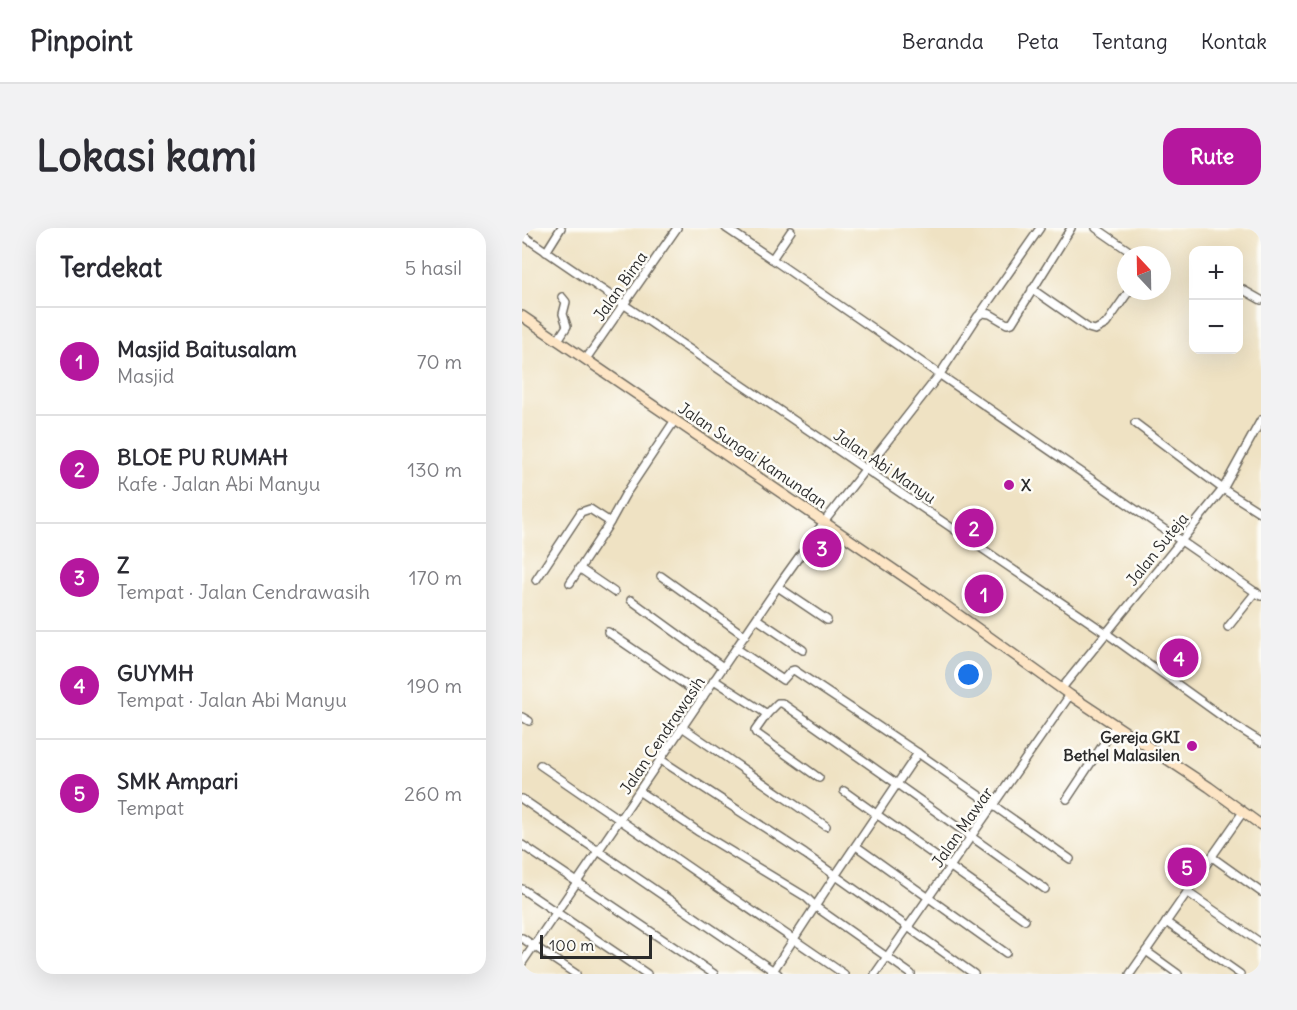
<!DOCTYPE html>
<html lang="id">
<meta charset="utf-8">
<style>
:root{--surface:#fff;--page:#f2f2f3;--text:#2b2b33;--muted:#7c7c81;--line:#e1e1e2;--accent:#b5179e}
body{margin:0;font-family:Delius,sans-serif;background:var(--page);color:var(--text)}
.controls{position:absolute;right:18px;top:18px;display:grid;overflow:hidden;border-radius:12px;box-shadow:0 6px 24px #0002}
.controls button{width:54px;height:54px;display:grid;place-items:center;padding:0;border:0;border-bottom:2px solid var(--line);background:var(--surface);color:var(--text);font:30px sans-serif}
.compass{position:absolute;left:595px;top:18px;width:54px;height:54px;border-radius:50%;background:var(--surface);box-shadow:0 6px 24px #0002;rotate:338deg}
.scale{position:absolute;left:18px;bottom:15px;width:112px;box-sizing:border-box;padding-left:6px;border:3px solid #2b2b2b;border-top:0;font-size:16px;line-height:21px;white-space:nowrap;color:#2b2b2b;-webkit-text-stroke:4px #fdfcf7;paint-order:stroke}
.you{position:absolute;left:447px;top:447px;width:21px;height:21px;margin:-15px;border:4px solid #fff;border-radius:50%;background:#1a73e8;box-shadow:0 0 0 9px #1a73e833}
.badge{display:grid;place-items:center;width:39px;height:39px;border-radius:50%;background:var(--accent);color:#fff;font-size:20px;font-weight:700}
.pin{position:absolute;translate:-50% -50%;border:3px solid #fff;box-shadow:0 2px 6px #0006}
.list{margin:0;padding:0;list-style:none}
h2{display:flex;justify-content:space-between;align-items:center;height:78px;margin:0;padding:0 24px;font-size:26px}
h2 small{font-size:20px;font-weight:400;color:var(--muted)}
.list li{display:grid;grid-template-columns:39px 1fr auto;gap:18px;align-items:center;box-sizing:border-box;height:108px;padding:0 24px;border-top:2px solid var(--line)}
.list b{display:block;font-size:22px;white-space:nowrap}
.list p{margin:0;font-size:20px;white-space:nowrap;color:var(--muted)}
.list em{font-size:20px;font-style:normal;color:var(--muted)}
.map{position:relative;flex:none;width:739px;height:746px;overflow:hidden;border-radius:18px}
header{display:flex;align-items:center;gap:36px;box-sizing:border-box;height:84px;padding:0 30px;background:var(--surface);border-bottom:2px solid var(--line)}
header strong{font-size:28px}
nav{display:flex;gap:33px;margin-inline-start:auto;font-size:21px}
.intro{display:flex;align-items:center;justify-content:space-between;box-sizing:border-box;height:144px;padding:0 36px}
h1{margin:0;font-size:42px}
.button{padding:15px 27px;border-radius:18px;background:var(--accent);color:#fff;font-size:21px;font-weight:700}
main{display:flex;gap:36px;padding:0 36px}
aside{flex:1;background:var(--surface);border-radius:18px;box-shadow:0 6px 24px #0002}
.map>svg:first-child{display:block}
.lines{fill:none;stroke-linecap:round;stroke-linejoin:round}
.minor-casing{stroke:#706b60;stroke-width:10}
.secondary-casing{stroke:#706b60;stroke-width:12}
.minor{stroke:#fff;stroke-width:7}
.secondary{stroke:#fde5c5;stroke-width:9}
.poi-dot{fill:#b5179e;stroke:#fdfcf7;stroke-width:2}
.labels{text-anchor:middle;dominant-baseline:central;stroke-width:5;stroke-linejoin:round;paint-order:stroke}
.street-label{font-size:16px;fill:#2b2b2b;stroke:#fdfcf7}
.poi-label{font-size:16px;font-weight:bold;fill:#2b2b2b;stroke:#fdfcf7;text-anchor:start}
</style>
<header>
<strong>Pinpoint</strong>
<nav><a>Beranda</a><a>Peta</a><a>Tentang</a><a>Kontak</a></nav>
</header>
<div class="intro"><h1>Lokasi kami</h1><a class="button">Rute</a></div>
<main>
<aside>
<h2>Terdekat<small>5 hasil</small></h2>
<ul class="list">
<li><span class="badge">1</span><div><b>Masjid Baitusalam</b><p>Masjid</p></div><em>70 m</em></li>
<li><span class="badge">2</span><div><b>BLOE PU RUMAH</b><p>Kafe · Jalan Abi Manyu</p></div><em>130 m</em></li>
<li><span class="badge">3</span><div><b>Z</b><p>Tempat · Jalan Cendrawasih</p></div><em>170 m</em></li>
<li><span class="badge">4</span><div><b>GUYMH</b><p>Tempat · Jalan Abi Manyu</p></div><em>190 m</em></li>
<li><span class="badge">5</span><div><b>SMK Ampari</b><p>Tempat</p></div><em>260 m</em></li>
</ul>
</aside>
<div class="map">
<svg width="739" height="746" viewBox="0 0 739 746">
<rect width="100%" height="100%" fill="#fdfcf7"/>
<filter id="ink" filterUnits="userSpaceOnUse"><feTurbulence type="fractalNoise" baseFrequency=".0167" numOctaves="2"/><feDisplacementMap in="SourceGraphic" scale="12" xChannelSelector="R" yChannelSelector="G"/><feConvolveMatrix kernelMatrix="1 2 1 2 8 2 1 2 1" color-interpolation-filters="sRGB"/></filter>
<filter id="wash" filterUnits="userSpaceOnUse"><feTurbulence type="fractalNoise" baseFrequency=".008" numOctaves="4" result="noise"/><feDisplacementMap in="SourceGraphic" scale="24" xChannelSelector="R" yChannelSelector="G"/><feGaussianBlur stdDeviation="1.35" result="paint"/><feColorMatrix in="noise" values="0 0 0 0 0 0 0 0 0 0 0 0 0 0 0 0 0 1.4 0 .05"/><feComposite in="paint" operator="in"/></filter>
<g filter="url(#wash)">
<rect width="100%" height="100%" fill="#efe2c3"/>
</g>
<g filter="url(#ink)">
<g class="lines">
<g class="minor-casing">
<g id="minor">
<path d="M204,0L250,31L269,3"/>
<path d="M574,0L613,27"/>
<path d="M0,7L584,405L712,497L739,514"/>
<path d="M24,24L39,0"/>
<path d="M250,31L739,368"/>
<path d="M716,59L739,72"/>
<path d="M510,61L566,100L573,102L584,96L607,63"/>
<path d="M458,86L518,0"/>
<path d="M36,112L45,98L41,86L44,74L40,69"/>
<path d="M64,131L155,0"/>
<path d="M613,195L701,261L739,285"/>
<path d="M57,340L92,364"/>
<path d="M139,348L223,408"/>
<path d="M14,352L59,284L68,281L88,294"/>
<path d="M48,355L87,296L103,267L153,192"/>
<path d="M256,359L305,392"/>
<path d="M109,372L201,439"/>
<path d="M235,391L281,422"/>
<path d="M706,399L734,364"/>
<path d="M86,404L181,469"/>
<path d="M215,421L261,452L269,443L272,442L396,525"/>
<path d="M192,452L245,486L233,503L234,505L297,550"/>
<path d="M540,460L701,261L739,192"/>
<path d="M245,486L256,475H260L375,556L396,525L548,631"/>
<path d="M0,489L7,493"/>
<path d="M160,499L304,598"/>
<path d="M139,532L283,626L452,746"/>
<path d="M18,537L322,746"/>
<path d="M322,563L503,692"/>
<path d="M118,564L177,604L284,669L294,679L389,746"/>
<path d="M0,571L256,746"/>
<path d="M545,571L594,497"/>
<path d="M0,617L192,746"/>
<path d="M334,618L484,725"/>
<path d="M690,629L739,664"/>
<path d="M0,661L125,746"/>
<path d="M665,664L739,715"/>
<path d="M644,694L718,746"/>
<path d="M0,710L54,746"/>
<path d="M624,723L656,746"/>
<path d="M0,735L261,351L302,294L418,146L456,88L461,85L468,86L485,96L490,95L549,0"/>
<path d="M249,746L313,648L375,556L523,661"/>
<path d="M353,746L548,467"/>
<path d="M608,746L721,584"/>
</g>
</g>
<g class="secondary-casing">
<path id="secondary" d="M0,88L409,367L548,467L687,559L739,597"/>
</g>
<use href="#minor" class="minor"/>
<use href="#secondary" class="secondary"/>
</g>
</g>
<g class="poi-dot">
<circle cx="487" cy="257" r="6"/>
<circle cx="670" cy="518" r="6"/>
</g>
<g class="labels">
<g class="street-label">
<text transform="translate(98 58) rotate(-55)">Jalan Bima</text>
<text transform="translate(231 227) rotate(34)">Jalan Sungai Kamundan</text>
<text transform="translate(363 238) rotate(34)">Jalan Abi Manyu</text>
<text transform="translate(635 321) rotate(-51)">Jalan Suteja</text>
<text transform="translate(140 507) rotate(-56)">Jalan Cendrawasih</text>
<text transform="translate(440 599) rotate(-55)">Jalan Mawar</text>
</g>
<g class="poi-label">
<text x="499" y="257">X</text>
<text x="658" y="509" text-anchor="end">Gereja GKI<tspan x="658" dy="18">Bethel Malasilen</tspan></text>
</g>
</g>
</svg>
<div class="controls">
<button>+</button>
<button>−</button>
</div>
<svg class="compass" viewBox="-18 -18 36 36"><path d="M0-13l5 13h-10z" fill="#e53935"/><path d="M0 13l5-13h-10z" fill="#7c7c81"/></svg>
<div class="scale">100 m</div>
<div class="you"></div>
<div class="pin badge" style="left:462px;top:366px">1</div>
<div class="pin badge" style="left:452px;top:300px">2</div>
<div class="pin badge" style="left:300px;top:320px">3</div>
<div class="pin badge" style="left:657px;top:430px">4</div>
<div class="pin badge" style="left:665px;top:639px">5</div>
</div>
</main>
